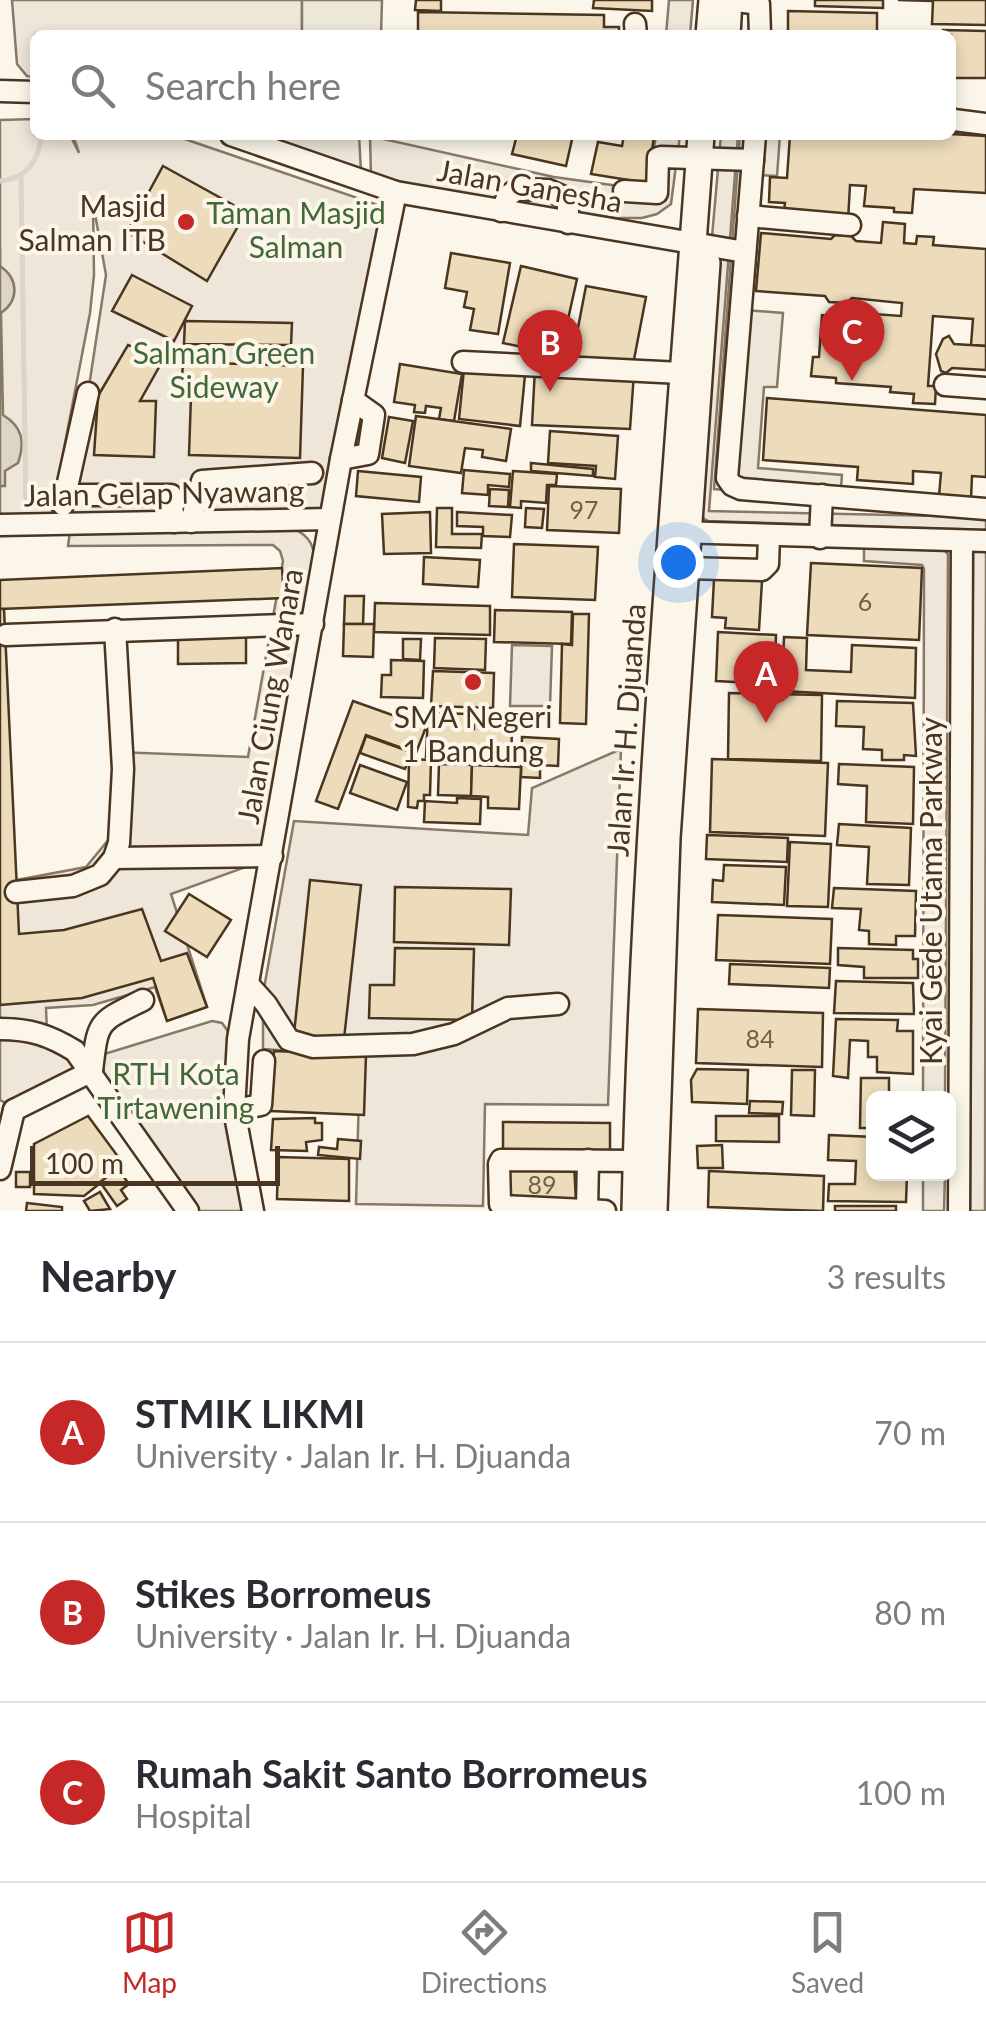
<!DOCTYPE html>
<meta charset="utf-8">
<style>
:root{--surface:#fff;--page:#f2f2f3;--text:#2b2b33;--muted:#7c7c81;--line:#e1e1e2;--accent:#c62828}
body{margin:0;font-family:Lato,sans-serif;background:var(--page);color:var(--text)}
.controls{position:absolute;right:30px;bottom:30px;display:grid;overflow:hidden;border-radius:15px;box-shadow:0 5px 15px #0003}
.controls button{width:90px;height:90px;display:grid;place-items:center;padding:0;border:0;border-bottom:2px solid var(--line);background:var(--surface);color:var(--text);font:50px sans-serif}
.scale{position:absolute;left:30px;bottom:25px;width:250px;box-sizing:border-box;padding-left:10px;border:5px solid #4a3520;border-top:0;font-size:28px;line-height:35px;white-space:nowrap;color:#4a3520;-webkit-text-stroke:8px #fbf6e9;paint-order:stroke}
.you{position:absolute;left:678px;top:562px;width:35px;height:35px;margin:-25px;border:8px solid #fff;border-radius:50%;background:#1a73e8;box-shadow:0 0 0 15px #1a73e833}
.badge{display:grid;place-items:center;width:65px;height:65px;border-radius:50%;background:var(--accent);color:#fff;font-size:32px;font-weight:700}
.pin{position:absolute;translate:-50% -82px;filter:drop-shadow(0 2px 5px #0008)}
.pin::after{content:'';position:absolute;top:52px;width:35px;height:30px;background:inherit;clip-path:polygon(0 0,100% 0,50% 100%)}
.list{margin:0;padding:0;list-style:none}
h2{display:flex;justify-content:space-between;align-items:center;height:130px;margin:0;padding:0 40px;font-size:42px}
h2 small{font-size:32px;font-weight:400;color:var(--muted)}
.list li{display:grid;grid-template-columns:65px 1fr auto;gap:30px;align-items:center;box-sizing:border-box;height:180px;padding:0 40px;border-top:2px solid var(--line)}
.list b{display:block;font-size:38px;white-space:nowrap}
.list p{margin:0;font-size:32px;white-space:nowrap;color:var(--muted)}
.list em{font-size:32px;font-style:normal;color:var(--muted)}
.icon{flex:none;width:55px;height:55px;fill:none;stroke:currentColor;stroke-width:2;stroke-linecap:round;stroke-linejoin:round}
.map{position:relative;flex:none;width:986px;height:1211px;overflow:hidden}
.search{position:absolute;background:var(--surface);box-shadow:0 5px 15px #0003;left:30px;right:30px;top:30px;height:110px;display:flex;align-items:center;gap:25px;box-sizing:border-box;padding:0 35px;border-radius:15px;color:var(--muted);font-size:38px}
.sheet{height:670px;background:var(--surface)}
nav{display:flex;justify-content:space-around;align-items:center;box-sizing:border-box;height:140px;border-top:2px solid var(--line);background:var(--surface);font-size:28px;color:var(--muted)}
nav a{display:grid;justify-items:center;gap:5px}
nav .on{color:var(--accent)}
.map>svg:first-child{display:block}
.green{fill:#ede6d9;stroke:#887966;stroke-width:2.5}
.parking{fill:#ede7d9;stroke:#887966;stroke-width:2.5}
.water{fill:#dcd4c6;stroke:#887966;stroke-width:2.5}
.lines{fill:none;stroke-linecap:round;stroke-linejoin:round}
.stream{stroke:#dcd4c6;stroke-width:5}
.building{fill:#ecdcbc;stroke:#4a3520;stroke-width:2.5}
.minor-casing{stroke:#4a3520;stroke-width:25}
.major-casing{stroke:#4a3520;stroke-width:30}
.minor{stroke:#fbf6e9;stroke-width:20}
.major{stroke:#fbf6e9;stroke-width:25}
.poi-dot{fill:#c62828;stroke:#fbf6e9;stroke-width:4}
.labels{text-anchor:middle;dominant-baseline:central;stroke-width:8;stroke-linejoin:round;paint-order:stroke}
.number-label{font-size:25px;fill:#725f47}
.street-label{font-size:30px;fill:#4a3520;stroke:#fbf6e9}
.poi-label{font-size:30px;fill:#4a3520;stroke:#fbf6e9;text-anchor:end}
.park-label{font-size:30px;fill:#436837;stroke:#fbf6e9}
</style>
<div class="map">
<svg width="986" height="1211" viewBox="0 0 986 1211">
<rect width="100%" height="100%" fill="#fbf6e9"/>
<g class="green">
<path d="M12,0H302V35H35V77L27,76L17,64Z"/>
<path d="M669,0H693L690,35H666Z"/>
<path d="M35,119V135H70L79,153L73,135H173L381,206L353,400L330,519L58,521L88,393L106,275L93,203L94,275L90,313L51,516L0,524V120Z"/>
<path d="M262,135H359L361,172Z"/>
<path d="M656,135H680L671,204L657,214L642,218H615L415,188L371,177L370,136L554,177L648,190Z"/>
<path d="M721,135H738L709,511L986,517V530L708,521L698,515L703,339Z"/>
<path d="M287,526C306,533 314,541 315,562L265,860L171,894L207,1007L167,1021L155,987L93,1005L46,1008L47,1032L0,1027V883L86,867L114,833L117,752L248,757L283,561L280,551L273,545L68,546L70,531Z"/>
<path d="M864,545L943,549L948,554L945,1098H923L924,569L922,565L864,561Z"/>
<path d="M986,545L985,1211H970L973,551L974,548Z"/>
<path d="M512,645L552,646L550,706H510Z"/>
<path d="M621,749L608,1105L485,1104L483,1206L356,1204L360,1056L263,1049V994L294,821L528,835L532,788Z"/>
<path d="M212,1021L222,1023L232,1037L247,1211H196L97,1066L101,1055Z"/>
<path d="M0,1034L51,1039L85,1069L12,1106L0,1100Z"/>
<path d="M923,1174H945L944,1211H923Z"/>
</g>
<g class="parking">
<path d="M302,0H382L381,35H302Z"/>
<path d="M740,135H780L777,176L755,175L745,310L783,313L777,387H764L758,468L842,475L840,499L714,489Z"/>
</g>
<path class="water" d="M0,247V266C18,278 20,300 1,313L3,415C23,427 25,442 18,463L5,471V486H0Z"/>
<g class="lines">
<g class="stream">
<path d="M21,176L26,508"/>
<path d="M0,181C28,178 38,161 42,135"/>
</g>
</g>
<g class="building">
<path d="M416,0H441V11L415,10Z"/>
<path d="M594,0H652V11L593,8Z"/>
<path d="M815,0H883V8L815,6Z"/>
<path d="M898,0H986V25L932,24L933,1Z"/>
<path d="M788,11L877,13V35H788Z"/>
<path d="M418,12L604,15V27H619V35H418Z"/>
<path d="M943,30L986,31V78H951V35H943Z"/>
<path d="M951,134L986,136V193L914,189L912,213L894,212V208L864,206L866,186L850,185L848,221L815,219V212L784,210L785,203L769,202L770,177L787,178L790,135Z"/>
<path d="M517,135H573L566,166L512,154Z"/>
<path d="M624,135L654,137L647,183L591,174L598,142L622,146Z"/>
<path d="M163,166L246,212L207,281L127,232Z"/>
<path d="M883,222L905,224L904,243L916,244L917,236L934,237L933,245L986,249V346L971,345L973,319L933,316L928,386H936L935,404L913,403L914,394L890,392L891,387L836,383V378L811,376L813,357H819L822,315L832,316V311L901,316L902,303L852,298L846,303L829,302L825,296L756,291L761,233L831,239L835,235L851,236L856,241L881,243Z"/>
<path d="M451,253L510,263L498,334L470,330L474,309L464,307L467,292L445,288Z"/>
<path d="M521,266L577,279L560,355L503,343Z"/>
<path d="M132,275L192,306L174,341L112,311Z"/>
<path d="M586,286L646,297L632,370L572,359Z"/>
<path d="M185,321L292,323L291,345L184,344Z"/>
<path d="M949,336L954,344L986,346V370L952,368L946,373L941,371L936,354L943,339Z"/>
<path d="M128,345L163,360L140,401H156L154,457L94,455L98,396Z"/>
<path d="M183,362L303,366L300,458L189,455L191,396L181,395Z"/>
<path d="M400,364L462,374L454,421L439,419L441,408L426,406L425,413L414,412L415,405L394,402Z"/>
<path d="M535,368L634,373L630,429L532,425Z"/>
<path d="M464,369L525,375L520,426L459,419Z"/>
<path d="M767,398L986,415V477L972,476L971,499L939,496L941,473L913,471V484L857,480L858,467L763,460Z"/>
<path d="M416,416L511,429L506,461L482,457L483,450L465,448L461,473L409,466Z"/>
<path d="M389,417L413,421L405,463L382,458Z"/>
<path d="M550,431L618,436L615,479L595,477L596,466L548,463Z"/>
<path d="M531,463L593,469V476L531,471Z"/>
<path d="M464,470L510,474L509,487L488,485V495L462,493Z"/>
<path d="M358,471L421,477L419,502L356,496Z"/>
<path d="M513,471L557,474L556,485H547L546,503L521,501V508L510,507Z"/>
<path d="M549,486L621,489L619,533L547,530Z"/>
<path d="M490,489L509,490L508,507L489,506Z"/>
<path d="M437,508H452V534H482L481,548L436,547Z"/>
<path d="M526,508L544,509L542,528L525,527Z"/>
<path d="M430,512L431,553L384,554L382,514Z"/>
<path d="M457,512L512,515L510,537L483,536V527L457,526Z"/>
<path d="M514,544L598,547L595,600L512,597Z"/>
<path d="M424,557L480,560L478,587L423,584Z"/>
<path d="M811,563L922,568L919,640L807,635Z"/>
<path d="M282,568L284,598L0,609V580Z"/>
<path d="M714,579L762,581L759,630L725,628L726,618L712,617Z"/>
<path d="M345,596H364L363,624H344Z"/>
<path d="M375,603L490,606V635L374,632Z"/>
<path d="M0,609H4L19,934L64,930L142,909L161,961L187,953L207,1007L167,1021L153,978L82,998L0,1005Z"/>
<path d="M495,610L572,612L571,644L494,642Z"/>
<path d="M573,614H589L586,724L560,723L562,644L572,645Z"/>
<path d="M344,624H374L373,657L343,656Z"/>
<path d="M718,632L776,635L774,684L716,681Z"/>
<path d="M178,637H246V663L178,664Z"/>
<path d="M784,637L807,638L806,670L851,672L852,645L916,648L915,698L782,691Z"/>
<path d="M435,638L486,639L485,670L434,668Z"/>
<path d="M403,639H421L420,660L403,659Z"/>
<path d="M391,660L424,661L423,698L381,697L382,675H391Z"/>
<path d="M433,671L494,673L493,708L431,706Z"/>
<path d="M729,693L822,695L821,761L728,759Z"/>
<path d="M353,701L426,727L416,753L366,735L338,809L316,801Z"/>
<path d="M837,701L913,703L916,756L904,755V760H882V750L863,749L864,727L836,726Z"/>
<path d="M428,713L471,714L470,729H474V713L507,714V730H512L511,760L426,757Z"/>
<path d="M366,736L411,752L405,769L360,753Z"/>
<path d="M522,737L559,739L558,766L540,765V778L521,777Z"/>
<path d="M409,759L431,760L430,795H424V801H418L417,808L408,807Z"/>
<path d="M712,759L828,763L825,836L710,832Z"/>
<path d="M439,764L472,765L471,796L438,795Z"/>
<path d="M839,764L914,767L913,824L866,822L867,786L838,784Z"/>
<path d="M360,765L407,782L397,810L350,793Z"/>
<path d="M472,765L521,767L519,809L488,808V797L471,796Z"/>
<path d="M457,798L481,799L480,824L424,822L425,801L457,803Z"/>
<path d="M839,824L911,828L909,885L867,884L869,847L837,845Z"/>
<path d="M707,835L788,838L787,862L706,859Z"/>
<path d="M790,842L831,844L828,907L787,906Z"/>
<path d="M724,865L786,867L784,905L712,902L713,880L723,881Z"/>
<path d="M310,880L361,885L344,1039L294,1034Z"/>
<path d="M395,887L511,889L509,945L394,942Z"/>
<path d="M834,888L916,891L915,936H896V945L869,944V931L859,930L861,909L832,908Z"/>
<path d="M189,894L231,920L207,957L165,931Z"/>
<path d="M718,915L832,919L830,964L716,960Z"/>
<path d="M395,948L474,949L472,1020L369,1018L370,985H394Z"/>
<path d="M838,948L913,950V959H918V978H864V967L838,965Z"/>
<path d="M730,964L830,968L829,988L729,984Z"/>
<path d="M836,981L913,983L914,1014L834,1013Z"/>
<path d="M698,1009L823,1013L822,1067L696,1063Z"/>
<path d="M836,1019L898,1020L897,1031H913V1074L877,1072V1057H868V1041L850,1040L848,1078L833,1076Z"/>
<path d="M274,1051L366,1055L364,1115L271,1111Z"/>
<path d="M697,1069L748,1070L747,1104L692,1102L691,1080Z"/>
<path d="M792,1070H815L814,1116L791,1115Z"/>
<path d="M861,1078H889V1093L912,1094V1098H874V1128H860Z"/>
<path d="M750,1101L783,1102L782,1114L749,1113Z"/>
<path d="M88,1116L122,1162L118,1169L84,1196L34,1194V1144Z"/>
<path d="M716,1116H779V1142L716,1141Z"/>
<path d="M315,1118V1123H322V1140L306,1142L307,1151L271,1150L273,1119Z"/>
<path d="M503,1122L610,1123V1156H503Z"/>
<path d="M829,1135L874,1137V1174H907L906,1202L828,1201L829,1184H855L856,1161L828,1160Z"/>
<path d="M338,1139L361,1141L360,1159L318,1155L319,1147L337,1149Z"/>
<path d="M722,1145L723,1168H698L697,1146Z"/>
<path d="M278,1157L349,1159V1201L277,1199Z"/>
<path d="M574,1164L576,1201L511,1203L509,1167Z"/>
<path d="M118,1169L129,1184L121,1190L127,1199L117,1206L100,1182Z"/>
<path d="M709,1171L824,1176L823,1211L708,1207Z"/>
<rect x="16" y="1172" width="14" height="15"/>
<path d="M100,1192L110,1209L90,1211L84,1201Z"/>
<path d="M27,1203L62,1207V1211H26Z"/>
<rect x="835" y="1206" width="61" height="5"/>
</g>
<g class="lines">
<g class="minor-casing">
<g id="minor">
<path d="M730,0L759,4L760,35"/>
<path d="M635,24L636,35"/>
<path d="M0,91L35,92"/>
<path d="M954,120L986,124"/>
<path d="M231,135L396,192L745,252"/>
<path d="M755,135L727,478L732,485L741,489L986,509"/>
<path d="M624,191L657,193L658,158L661,157L753,160"/>
<path d="M501,211L508,196L517,189L548,190L568,199V223"/>
<path d="M748,216L850,225"/>
<path d="M463,362L681,373"/>
<path d="M945,385L986,388"/>
<path d="M341,459L368,454L374,415L353,400"/>
<path d="M65,495H171L174,522"/>
<path d="M63,505L88,393"/>
<path d="M191,522L202,481L312,473"/>
<path d="M0,525L330,519"/>
<path d="M677,532L986,541"/>
<path d="M820,538L822,495"/>
<path d="M685,568L762,570L768,564L769,536"/>
<path d="M6,635L313,624"/>
<path d="M114,858L272,856"/>
<path d="M16,892L73,886L100,875L114,858L119,843L123,769L115,629"/>
<path d="M248,984L266,1004L289,1040L313,1047L413,1044L454,1034L508,1008L558,1004"/>
<path d="M0,1029C30,1029 49,1035 75,1051L188,1211"/>
<path d="M92,1071C98,1020 97,1023 143,1000"/>
<path d="M14,1110L92,1071"/>
<path d="M234,1110L261,1105L264,1061"/>
<path d="M0,1169L14,1110"/>
<path d="M587,1210L588,1160"/>
<path d="M253,1211L234,1110L238,1039L341,459L396,192"/>
<path d="M605,1211L503,1206L500,1204L499,1164L501,1160L636,1161"/>
<path d="M959,1211L962,541"/>
</g>
</g>
<g class="major-casing">
<g id="major">
<path d="M709,35L712,0"/>
<path d="M727,35L729,0"/>
<path d="M635,1211C643,851 675,493 701,135"/>
<path d="M654,1211L667,838L707,263"/>
</g>
</g>
<use href="#minor" class="minor"/>
<use href="#major" class="major"/>
</g>
<g class="poi-dot">
<circle cx="186" cy="222" r="10"/>
<circle cx="473" cy="682" r="10"/>
</g>
<g class="labels">
<g class="number-label">
<text x="584" y="509">97</text>
<text x="865" y="601">6</text>
<text x="760" y="1038">84</text>
<text x="542" y="1184">89</text>
</g>
<g class="street-label">
<text transform="translate(530 185) rotate(10)">Jalan Ganesha</text>
<text transform="translate(164 492) rotate(-1)">Jalan Gelap Nyawang</text>
<text transform="translate(269 696) rotate(-80)">Jalan Ciung Wanara</text>
<text transform="translate(625 730) rotate(-86)">Jalan Ir. H. Djuanda</text>
<text transform="translate(930 891) rotate(-90)">Kyai Gede Utama Parkway</text>
</g>
<g class="poi-label">
<text x="166" y="205">Masjid<tspan x="166" dy="34">Salman ITB</tspan></text>
<text x="473" y="716" text-anchor="middle">SMA Negeri<tspan x="473" dy="34">1 Bandung</tspan></text>
</g>
<g class="park-label">
<text x="296" y="212">Taman Masjid<tspan x="296" dy="34">Salman</tspan></text>
<text x="224" y="352">Salman Green<tspan x="224" dy="34">Sideway</tspan></text>
<text x="176" y="1073">RTH Kota<tspan x="176" dy="34">Tirtawening</tspan></text>
</g>
</g>
</svg>
<div class="controls">
<button><svg class="icon" aria-label="layers" viewBox="0 0 24 24"><path d="M12 4l9 5-9 5-9-5zM3 14l9 5 9-5"/></svg></button>
</div>
<div class="scale">100 m</div>
<div class="you"></div>
<div class="pin badge" style="left:766px;top:723px">A</div>
<div class="pin badge" style="left:550px;top:392px">B</div>
<div class="pin badge" style="left:852px;top:381px">C</div>
<div class="search"><svg class="icon" aria-label="search" viewBox="0 0 24 24"><circle cx="10" cy="10" r="6"/><path d="M15 15l6 6"/></svg>Search here</div>
</div>
<section class="sheet">
<h2>Nearby<small>3 results</small></h2>
<ul class="list">
<li><span class="badge">A</span><div><b>STMIK LIKMI</b><p>University · Jalan Ir. H. Djuanda</p></div><em>70 m</em></li>
<li><span class="badge">B</span><div><b>Stikes Borromeus</b><p>University · Jalan Ir. H. Djuanda</p></div><em>80 m</em></li>
<li><span class="badge">C</span><div><b>Rumah Sakit Santo Borromeus</b><p>Hospital</p></div><em>100 m</em></li>
</ul>
</section>
<nav>
<a class="on"><svg class="icon" aria-label="map" viewBox="0 0 24 24"><path d="M3 6l6-2 6 2 6-2v14l-6 2-6-2-6 2zM9 4v14M15 6v14"/></svg>Map</a>
<a><svg class="icon" aria-label="directions" viewBox="0 0 24 24"><path d="M12 3l9 9-9 9-9-9zM9 14v-3h6M13 9l2 2-2 2"/></svg>Directions</a>
<a><svg class="icon" aria-label="saved" viewBox="0 0 24 24"><path d="M7 4h10v16l-5-4-5 4z"/></svg>Saved</a>
</nav>
